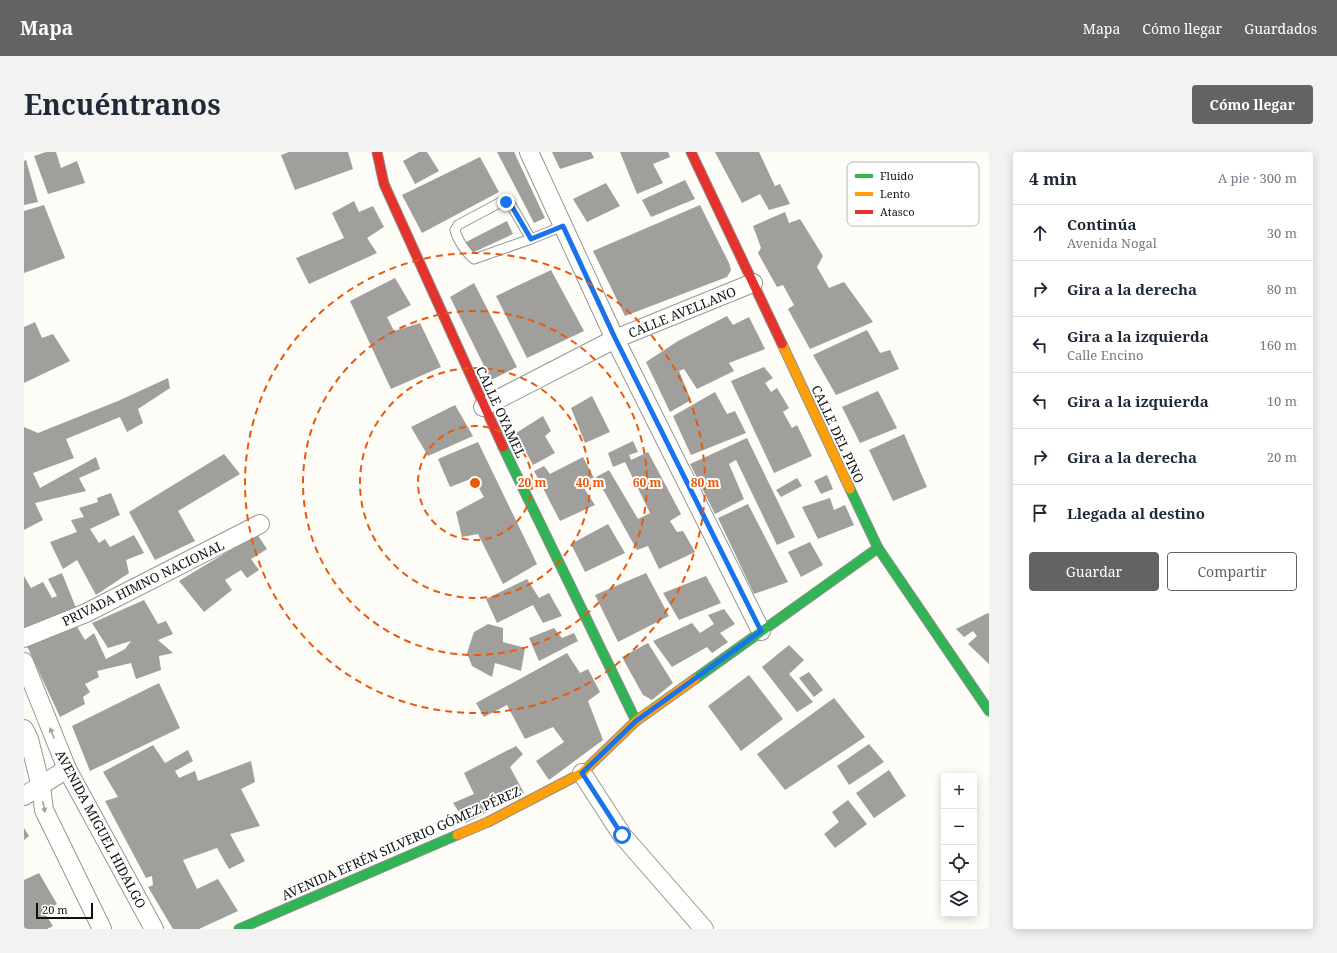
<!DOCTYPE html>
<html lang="es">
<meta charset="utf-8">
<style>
:root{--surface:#fff;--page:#f2f2f3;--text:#1f2937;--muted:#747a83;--line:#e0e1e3;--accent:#646362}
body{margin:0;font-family:"Noto Serif",serif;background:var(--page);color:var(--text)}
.controls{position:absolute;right:12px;bottom:12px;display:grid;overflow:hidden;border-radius:4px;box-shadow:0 2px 10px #0003}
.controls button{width:36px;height:36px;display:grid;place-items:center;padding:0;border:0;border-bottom:1px solid var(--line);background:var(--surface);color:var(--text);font:20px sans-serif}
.scale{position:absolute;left:12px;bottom:10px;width:57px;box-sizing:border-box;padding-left:4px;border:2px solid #111;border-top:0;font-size:11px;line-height:14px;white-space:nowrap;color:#111;-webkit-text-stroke:3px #fff;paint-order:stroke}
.stop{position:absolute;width:12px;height:12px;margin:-9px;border:3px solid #1a73e8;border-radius:50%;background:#fff}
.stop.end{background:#1a73e8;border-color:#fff;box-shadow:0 1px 4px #0008}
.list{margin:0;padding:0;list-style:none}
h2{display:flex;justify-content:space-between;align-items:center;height:52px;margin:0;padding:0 16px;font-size:17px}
h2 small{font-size:13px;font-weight:400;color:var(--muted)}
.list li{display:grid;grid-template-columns:26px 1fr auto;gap:12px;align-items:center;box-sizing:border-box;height:56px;padding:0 16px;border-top:1px solid var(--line)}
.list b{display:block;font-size:15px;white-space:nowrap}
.list p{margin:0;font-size:13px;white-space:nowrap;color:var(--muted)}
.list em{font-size:13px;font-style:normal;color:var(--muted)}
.actions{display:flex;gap:8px;padding:12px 16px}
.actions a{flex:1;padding:9px 0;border:1px solid var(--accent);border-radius:4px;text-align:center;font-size:14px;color:var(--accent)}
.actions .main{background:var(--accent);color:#fff}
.icon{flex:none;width:22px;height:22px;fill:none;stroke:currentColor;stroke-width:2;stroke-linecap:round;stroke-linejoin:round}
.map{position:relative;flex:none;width:965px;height:777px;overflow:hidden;border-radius:4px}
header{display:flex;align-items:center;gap:24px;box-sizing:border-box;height:56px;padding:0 20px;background:var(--accent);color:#fff}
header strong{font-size:19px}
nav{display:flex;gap:22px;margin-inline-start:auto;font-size:14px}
.intro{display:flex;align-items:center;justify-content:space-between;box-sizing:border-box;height:96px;padding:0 24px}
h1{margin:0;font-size:28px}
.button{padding:10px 18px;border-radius:4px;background:var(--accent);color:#fff;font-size:14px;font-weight:700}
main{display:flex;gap:24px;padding:0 24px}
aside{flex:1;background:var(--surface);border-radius:4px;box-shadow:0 2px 10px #0003}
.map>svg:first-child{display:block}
.building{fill:#a19f9c}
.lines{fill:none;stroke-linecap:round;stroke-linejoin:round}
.lane-casing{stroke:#979795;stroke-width:11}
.street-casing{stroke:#979795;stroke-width:20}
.fast-casing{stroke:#8e8d8b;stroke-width:11}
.slow-casing{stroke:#8e8d8b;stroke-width:11}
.jam-casing{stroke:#8e8d8b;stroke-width:11}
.lane{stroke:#fffffe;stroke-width:9}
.street{stroke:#fffffe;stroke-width:18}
.fast{stroke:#30b455;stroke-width:9}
.slow{stroke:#ff9f0a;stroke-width:9}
.jam{stroke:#e5322d;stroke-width:9}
.oneway{fill:#a0a09f}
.route{stroke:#1a73e8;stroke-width:5}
.ring{fill:none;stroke:#e8590c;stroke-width:2;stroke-dasharray:7 5}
.labels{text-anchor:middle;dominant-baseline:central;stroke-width:4;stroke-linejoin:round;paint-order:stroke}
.street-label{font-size:13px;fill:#111;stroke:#fff}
.key{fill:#fff;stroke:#b8b8b8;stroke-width:1}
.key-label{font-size:11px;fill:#111}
.centre{fill:#e8590c;stroke:#fff;stroke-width:2}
.ring-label{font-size:12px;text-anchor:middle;font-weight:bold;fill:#e8590c;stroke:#fff;stroke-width:4;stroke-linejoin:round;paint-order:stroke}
</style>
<header>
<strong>Mapa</strong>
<nav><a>Mapa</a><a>Cómo llegar</a><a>Guardados</a></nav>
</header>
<div class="intro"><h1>Encuéntranos</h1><a class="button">Cómo llegar</a></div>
<main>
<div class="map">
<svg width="965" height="777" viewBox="0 0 965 777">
<rect width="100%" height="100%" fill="#fdfcf7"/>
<g class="building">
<path d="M22,0H32L37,16L53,9L61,31L24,42L10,4Z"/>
<path d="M265,0H324L329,17L271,38L257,3Z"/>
<path d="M395,0H403L415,19L391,32L379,9Z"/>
<path d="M473,0H490L521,66L510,71Z"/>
<path d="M528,0H567L570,6L536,17Z"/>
<path d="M596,0H644L646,5L629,12L639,31L613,42Z"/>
<path d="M691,0H735L751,34L756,32L766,52L745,58L736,42L718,51Z"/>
<path d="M456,5L475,40L398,81L378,43Z"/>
<path d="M2,8L14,50L0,53V9Z"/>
<path d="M661,28L671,47L627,65L618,48Z"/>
<path d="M582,31L596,54L563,70L549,47Z"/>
<path d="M330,49L335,60L349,54L360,75L343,86L353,101L285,132L272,106L320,86L308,61Z"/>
<path d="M20,53L41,106L0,121V59Z"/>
<path d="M676,53L705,111L707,118L703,125L601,164L569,99Z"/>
<path d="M761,60L765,71L776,67L799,104L793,115L805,136L820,130L849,170L786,197L764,157L770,153L759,133L753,135L734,101L737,96L729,74Z"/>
<path d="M483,69L489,82L448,101L442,90Z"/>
<path d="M527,118L560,179L503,206L472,144Z"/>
<path d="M371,126L387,153L363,165L370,179L396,171L417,215L367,237L326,149Z"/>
<path d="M450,131L493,215L467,228L426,145Z"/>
<path d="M703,164L709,173L725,165L741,197L705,211L710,219L673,237L660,217L655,219L667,248L646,260L622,210L654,189Z"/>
<path d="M11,170L18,186L29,182L46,209L0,231V175Z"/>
<path d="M843,178L856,201L866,198L875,217L812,243L789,203Z"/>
<path d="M740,215L749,226L741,231L747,240L753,236L765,256L759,260L768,276L773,273L788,304L750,321L707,229Z"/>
<path d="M144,226L146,236L114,257L119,271L103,280L96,265L42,287L50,306L9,321L16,336L72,305L76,317L55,326L62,339L11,351L19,368L0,378V275L14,281L94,249Z"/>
<path d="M854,239L873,276L836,291L818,255Z"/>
<path d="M691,240L703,262L711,259L722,281L667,303L649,264Z"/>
<path d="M568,244L586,280L561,291L547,256Z"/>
<path d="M431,253L449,284L404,304L387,275Z"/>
<path d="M519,264L527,279L521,284L531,301L509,313L492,281Z"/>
<path d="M880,282L903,335L869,349L845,298Z"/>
<path d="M723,286L771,385L753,393L712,308L705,312L720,347L691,362L666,312Z"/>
<path d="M609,289L614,300L605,303L607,308L624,300L657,362L646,369L653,380L659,379L671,400L635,417L624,394L613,398L572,325L585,318L614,367L626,361L601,310L589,315L584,301Z"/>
<path d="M454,290L513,412L479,432L454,382L438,385L432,360L460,345L449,326L426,335L414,307Z"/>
<path d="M200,302L216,322L154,359L171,389L131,408L105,360Z"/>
<path d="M559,305L570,326L558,333L571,353L536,369L510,319L520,314L526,322Z"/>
<path d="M803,323L809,337L797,342L790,329Z"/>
<path d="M773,326L778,334L757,345L752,338Z"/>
<path d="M87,341L96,363L66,377L75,391L81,387L86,395L110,383L120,401L102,408L105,421L72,443L53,408L39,417L26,390L53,380L47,368L60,365L55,356L74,350L73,346Z"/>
<path d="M806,346L810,358L821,353L830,373L794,387L778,355Z"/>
<path d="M724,352L764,430L730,442L694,366Z"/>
<path d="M584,372L601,401L561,420L547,392Z"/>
<path d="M233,382L243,397L227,407L235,418L223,426L217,418L201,428L208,438L180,460L155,429Z"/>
<path d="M786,390L799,413L777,425L764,400Z"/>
<path d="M38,421L52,456L0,476V424L7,436L19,430L28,446L33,444L24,427Z"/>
<path d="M622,421L645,464L594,490L571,443Z"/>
<path d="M682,424L697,451L655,468L639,441Z"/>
<path d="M503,427L515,446L525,441L538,464L519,471L509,453L473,471L462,447Z"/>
<path d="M120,448L134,472L142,469L149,482L134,488L149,501L135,504L137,518L112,527L107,511L73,519L75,525L61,532L66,540L59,545L61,552L36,565L2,492L52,473L61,488L70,481L82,507L101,497L107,489L84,496L68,471Z"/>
<path d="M700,457L711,472L696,481L704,490L688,501L683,495L648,515L629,489L668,471L676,481L690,472L684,463Z"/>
<path d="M964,461L965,462V512L944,492L953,484L949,479L940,485L932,477Z"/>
<path d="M464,472L479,476V490L501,496L497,519L471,511L468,525L448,514L443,501L450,480Z"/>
<path d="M530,476L538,486L550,481L554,489L515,509L505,486Z"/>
<path d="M624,491L649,531L628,548L619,543L598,505Z"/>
<path d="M765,493L780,508L765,522L789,550L773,560L738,515Z"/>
<path d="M543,501L556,521L564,517L576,540L564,549L579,588L525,628L512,609L540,590L529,575L501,587L483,553L460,565L452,551Z"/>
<path d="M785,520L799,538L790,545L775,526Z"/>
<path d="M725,523L759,567L717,599L684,554Z"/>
<path d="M135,531L156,576L66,619L48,574Z"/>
<path d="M810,546L841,585L761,638L733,602Z"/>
<path d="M845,592L860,610L825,633L813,614Z"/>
<path d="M129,593L141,611L164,598L169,609L151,619L155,626L171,619L174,629L227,609L231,630L217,637L236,674L206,682L221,709L205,717L193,696L159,708L173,737L194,727L214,759L175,777H149L124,735L129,733L128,724L122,726L81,649L94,645L79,620Z"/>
<path d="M492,594L499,602L486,615L500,641L442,671L429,651L450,642L440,621Z"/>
<path d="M865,618L882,644L850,666L832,641Z"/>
<path d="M824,648L843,672L811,696L800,682L815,670L808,660Z"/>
<path d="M0,676L5,684L0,688Z"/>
<path d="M15,721L33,752L20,760L29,774L23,777H0V728Z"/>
</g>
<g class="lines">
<g class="lane-casing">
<g id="lane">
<path d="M477,50H482L487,53L507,87L450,107C442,101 433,87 431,78L434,73Z"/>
<path d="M507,87L539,74"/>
</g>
</g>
<g class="street-casing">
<g id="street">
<path d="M505,0L591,187L737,479"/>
<path d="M459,255L591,187L729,131"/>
<path d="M0,486L62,461L236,372"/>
<path d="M0,510L43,617L130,777"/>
<path d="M0,577L5,587L17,635L20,658L78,777"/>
<path d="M558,621L598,683L680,777"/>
<path d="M0,644L43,617"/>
</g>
</g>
<g class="fast-casing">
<g id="fast">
<path d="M479,295L612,569"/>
<path d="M826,337L854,396L965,559"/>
<path d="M671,527L854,396"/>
<path d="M215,777L433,683"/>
</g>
</g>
<g class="slow-casing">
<g id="slow">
<path d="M758,192L826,337"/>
<path d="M433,683L464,670L558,621L612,569L671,527"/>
</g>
</g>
<g class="jam-casing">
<g id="jam">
<path d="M353,0L360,32L479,295"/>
<path d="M667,0L758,192"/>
</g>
</g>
<use href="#lane" class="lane"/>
<use href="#street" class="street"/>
<use href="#fast" class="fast"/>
<use href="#slow" class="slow"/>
<use href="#jam" class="jam"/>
</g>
<defs><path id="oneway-solid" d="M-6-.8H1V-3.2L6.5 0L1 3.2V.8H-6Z"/></defs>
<g class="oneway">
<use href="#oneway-solid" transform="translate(28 581) rotate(-112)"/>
<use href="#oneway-solid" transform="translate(20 655) rotate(78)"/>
</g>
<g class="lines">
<path class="route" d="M482,50L487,53L507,87L539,74L591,186L737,479L612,569L558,621L598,683"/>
</g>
<g class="ring">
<circle cx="451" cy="331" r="57"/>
<circle cx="451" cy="331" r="115"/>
<circle cx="451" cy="331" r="172"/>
<circle cx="451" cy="331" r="230"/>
</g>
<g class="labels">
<g class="street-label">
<text transform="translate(658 160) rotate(-22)">CALLE AVELLANO</text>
<text transform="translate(477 260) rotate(65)">CALLE OYAMEL</text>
<text transform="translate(814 282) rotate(65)">CALLE DEL PINO</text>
<text transform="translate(119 431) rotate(-26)">PRIVADA HIMNO NACIONAL</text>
<text transform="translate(77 677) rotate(62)">AVENIDA MIGUEL HIDALGO</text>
<text transform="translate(377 691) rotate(-24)">AVENIDA EFRÉN SILVERIO GÓMEZ PÉREZ</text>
</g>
</g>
<rect x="823" y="10" width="132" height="64" rx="6" class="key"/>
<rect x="831" y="22" width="18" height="4" fill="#30b455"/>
<rect x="831" y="40" width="18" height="4" fill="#ff9f0a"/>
<rect x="831" y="58" width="18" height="4" fill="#e5322d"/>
<g class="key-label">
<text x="856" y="28">Fluido</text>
<text x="856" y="46">Lento</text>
<text x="856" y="64">Atasco</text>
</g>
<circle cx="451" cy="331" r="6" class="centre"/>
<g class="ring-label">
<text x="508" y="335">20 m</text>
<text x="566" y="335">40 m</text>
<text x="623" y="335">60 m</text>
<text x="681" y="335">80 m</text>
</g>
</svg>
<div class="controls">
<button>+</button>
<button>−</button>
<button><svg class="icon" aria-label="locate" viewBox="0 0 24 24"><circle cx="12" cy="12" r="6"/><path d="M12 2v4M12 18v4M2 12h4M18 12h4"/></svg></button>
<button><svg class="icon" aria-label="layers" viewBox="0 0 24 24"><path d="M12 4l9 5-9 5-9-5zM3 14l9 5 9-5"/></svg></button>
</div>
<div class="scale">20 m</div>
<div class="stop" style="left:598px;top:683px"></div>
<div class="stop end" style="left:482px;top:50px"></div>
</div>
<aside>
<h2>4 min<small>A pie · 300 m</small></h2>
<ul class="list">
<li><svg class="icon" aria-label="ahead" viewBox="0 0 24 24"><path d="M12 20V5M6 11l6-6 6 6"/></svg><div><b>Continúa</b><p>Avenida Nogal</p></div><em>30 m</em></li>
<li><svg class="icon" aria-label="right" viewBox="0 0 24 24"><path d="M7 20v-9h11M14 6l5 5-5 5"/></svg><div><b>Gira a la derecha</b></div><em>80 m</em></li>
<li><svg class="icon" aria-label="left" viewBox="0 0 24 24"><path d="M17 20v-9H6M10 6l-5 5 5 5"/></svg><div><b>Gira a la izquierda</b><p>Calle Encino</p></div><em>160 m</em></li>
<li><svg class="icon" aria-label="left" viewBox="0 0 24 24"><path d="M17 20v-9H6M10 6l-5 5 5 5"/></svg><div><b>Gira a la izquierda</b></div><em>10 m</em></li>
<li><svg class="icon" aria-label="right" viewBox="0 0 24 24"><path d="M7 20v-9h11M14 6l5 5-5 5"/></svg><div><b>Gira a la derecha</b></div><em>20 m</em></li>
<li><svg class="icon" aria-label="arrive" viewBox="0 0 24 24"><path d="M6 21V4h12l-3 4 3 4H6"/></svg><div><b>Llegada al destino</b></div></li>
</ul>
<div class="actions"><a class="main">Guardar</a><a>Compartir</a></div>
</aside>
</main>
